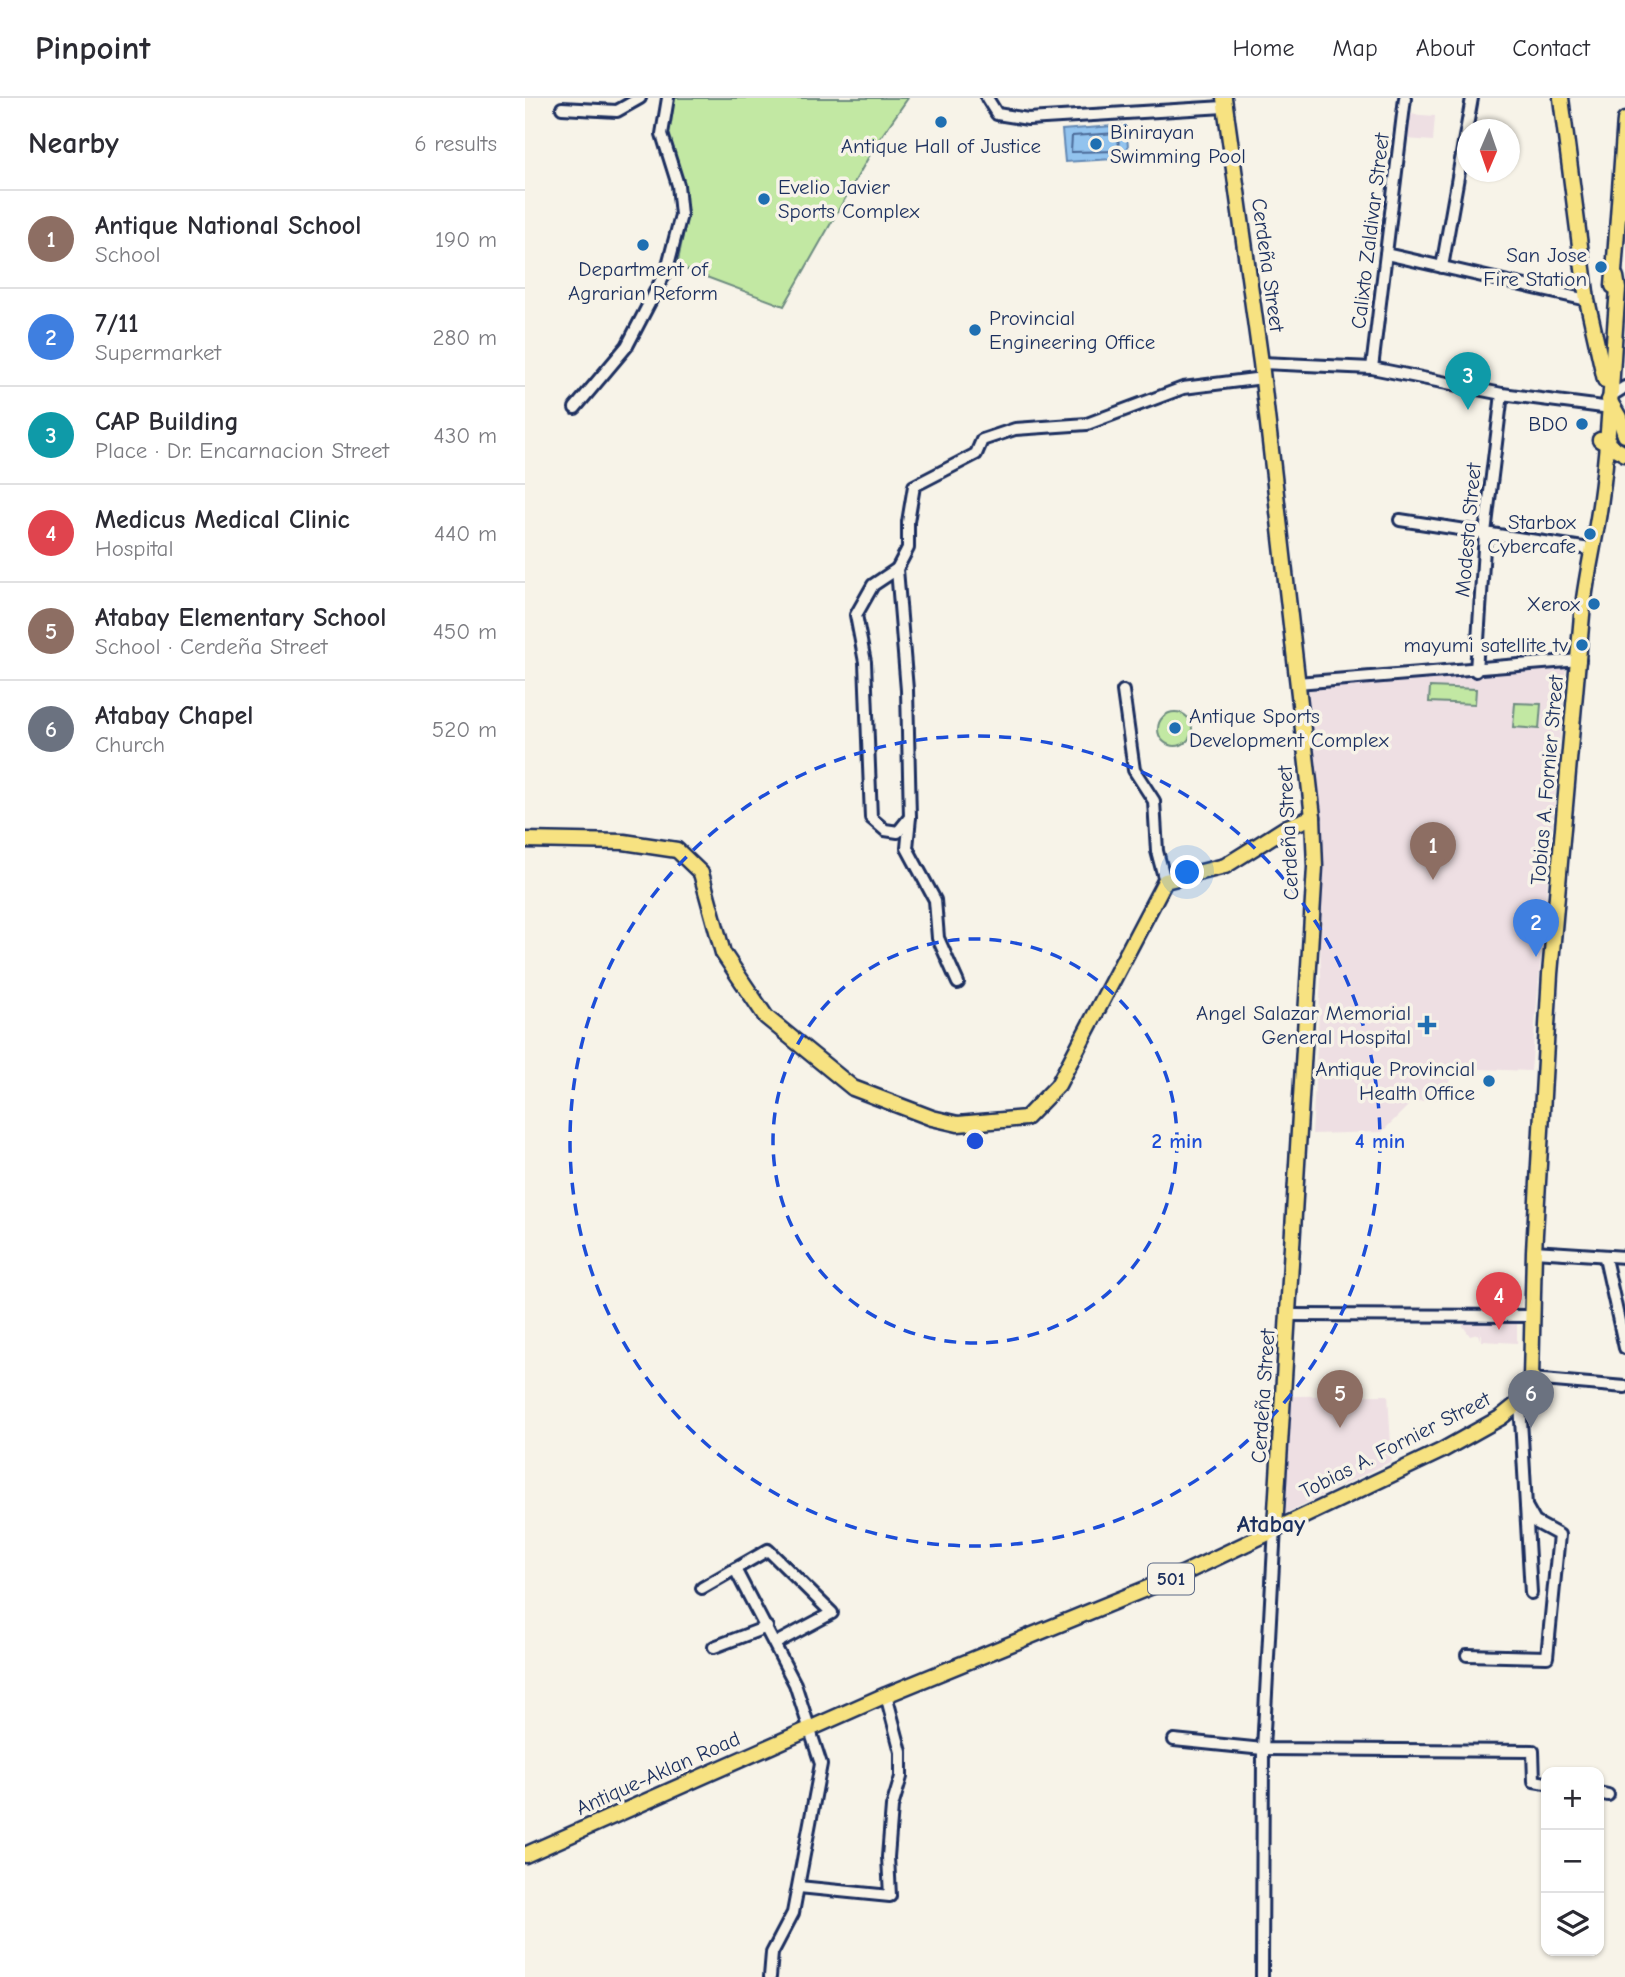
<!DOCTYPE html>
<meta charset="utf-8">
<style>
:root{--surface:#fff;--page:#f7f7f7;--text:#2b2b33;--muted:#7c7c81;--line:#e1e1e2;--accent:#d93025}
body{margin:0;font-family:"Comic Neue",sans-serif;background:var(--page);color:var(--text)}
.controls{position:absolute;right:21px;bottom:21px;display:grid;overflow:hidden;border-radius:14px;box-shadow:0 2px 5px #0004}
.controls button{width:63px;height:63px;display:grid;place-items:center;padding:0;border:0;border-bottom:2px solid var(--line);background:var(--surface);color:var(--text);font:35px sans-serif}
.compass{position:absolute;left:932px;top:21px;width:63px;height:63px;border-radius:50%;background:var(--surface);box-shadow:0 2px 5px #0004;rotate:182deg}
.you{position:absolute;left:663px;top:775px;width:24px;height:24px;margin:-18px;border:5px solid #fff;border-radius:50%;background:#1a73e8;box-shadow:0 0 0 10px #1a73e833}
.badge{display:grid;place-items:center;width:46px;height:46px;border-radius:50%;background:var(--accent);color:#fff;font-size:23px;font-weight:700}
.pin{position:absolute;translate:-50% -58px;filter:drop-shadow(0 2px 4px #0008)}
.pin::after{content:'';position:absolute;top:37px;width:24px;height:21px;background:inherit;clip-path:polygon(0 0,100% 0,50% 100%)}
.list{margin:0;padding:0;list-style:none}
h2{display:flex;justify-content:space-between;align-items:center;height:91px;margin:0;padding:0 28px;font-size:30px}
h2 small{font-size:23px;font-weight:400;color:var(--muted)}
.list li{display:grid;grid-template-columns:46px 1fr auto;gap:21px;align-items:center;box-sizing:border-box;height:98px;padding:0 28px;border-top:2px solid var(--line)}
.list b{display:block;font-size:26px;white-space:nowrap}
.list p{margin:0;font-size:23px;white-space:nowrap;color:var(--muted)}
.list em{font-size:23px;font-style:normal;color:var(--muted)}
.icon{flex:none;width:38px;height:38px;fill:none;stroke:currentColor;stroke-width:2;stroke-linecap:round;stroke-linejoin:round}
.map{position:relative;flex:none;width:1100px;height:1879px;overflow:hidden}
header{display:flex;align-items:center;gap:42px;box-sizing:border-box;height:98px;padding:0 35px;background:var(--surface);border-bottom:2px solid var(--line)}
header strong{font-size:33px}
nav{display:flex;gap:38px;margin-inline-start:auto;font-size:24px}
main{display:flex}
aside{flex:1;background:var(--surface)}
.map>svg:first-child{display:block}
.built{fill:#eedfe3}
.green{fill:#c2e8a3;stroke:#6e8c80;stroke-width:2}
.water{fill:#92c3ee;stroke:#6288b4;stroke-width:2}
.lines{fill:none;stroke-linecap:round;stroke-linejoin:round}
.shore{stroke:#4b6a98;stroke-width:2}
.minor-casing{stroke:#1b2f5e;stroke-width:16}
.major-casing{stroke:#1b2f5e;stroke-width:19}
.minor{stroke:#f7f3e8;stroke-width:10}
.major{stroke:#f7e281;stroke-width:14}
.ring{fill:none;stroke:#1d4ed8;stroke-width:3.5;stroke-dasharray:12 9}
.poi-dot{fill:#1f6fb2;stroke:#f7f3e8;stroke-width:2.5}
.labels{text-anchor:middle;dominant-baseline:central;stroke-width:7;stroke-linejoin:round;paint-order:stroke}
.shield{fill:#f7f3e8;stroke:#5d6a87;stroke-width:2}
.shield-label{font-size:19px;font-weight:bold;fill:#1b2f5e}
.poi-label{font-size:21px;fill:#1b2f5e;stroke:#f7f3e8;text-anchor:end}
.street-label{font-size:21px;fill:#1b2f5e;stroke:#f7f3e8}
.quarter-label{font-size:24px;font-weight:bold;fill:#1b2f5e;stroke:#f7f3e8}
.centre{fill:#1d4ed8;stroke:#f7f3e8;stroke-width:3.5}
.ring-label{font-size:21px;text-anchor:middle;font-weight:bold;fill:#1d4ed8;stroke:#f7f3e8;stroke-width:7;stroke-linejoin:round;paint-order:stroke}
</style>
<header>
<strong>Pinpoint</strong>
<nav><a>Home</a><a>Map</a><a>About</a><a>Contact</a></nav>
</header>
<main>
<aside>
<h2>Nearby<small>6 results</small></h2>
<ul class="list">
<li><span class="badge" style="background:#8d6e63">1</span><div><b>Antique National School</b><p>School</p></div><em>190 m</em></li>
<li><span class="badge" style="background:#3f7fe0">2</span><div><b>7/11</b><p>Supermarket</p></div><em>280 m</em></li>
<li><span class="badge" style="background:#0f9aa8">3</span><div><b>CAP Building</b><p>Place · Dr. Encarnacion Street</p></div><em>430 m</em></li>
<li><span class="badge" style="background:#e0444e">4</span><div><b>Medicus Medical Clinic</b><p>Hospital</p></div><em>440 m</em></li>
<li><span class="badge" style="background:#8d6e63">5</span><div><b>Atabay Elementary School</b><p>School · Cerdeña Street</p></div><em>450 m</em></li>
<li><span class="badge" style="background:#6b7280">6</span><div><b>Atabay Chapel</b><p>Church</p></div><em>520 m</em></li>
</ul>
</aside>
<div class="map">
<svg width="1100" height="1879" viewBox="0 0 1100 1879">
<rect width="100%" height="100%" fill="#f7f3e8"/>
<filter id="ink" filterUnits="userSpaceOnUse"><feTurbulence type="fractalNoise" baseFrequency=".0143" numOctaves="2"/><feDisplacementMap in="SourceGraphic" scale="14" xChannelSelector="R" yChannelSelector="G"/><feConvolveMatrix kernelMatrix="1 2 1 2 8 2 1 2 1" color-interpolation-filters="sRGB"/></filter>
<g filter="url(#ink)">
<g class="built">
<path d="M883,16L910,18L908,43L881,41Z"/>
<path d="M1041,569L1006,973L928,970L920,1000L887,1004L857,1034L787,1036L796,881L791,682L783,592Z"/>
<path d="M937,1220L992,1221V1245L957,1243L955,1233V1242L953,1236L945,1238L938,1228Z"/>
<path d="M863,1297L867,1363L757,1417L767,1298Z"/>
</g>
<g class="green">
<path d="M147,0H383L351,46L259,208L152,168L162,117L142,33Z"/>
<path d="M905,589L951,591L950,606L904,604Z"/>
<path d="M990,605L1016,606L1014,631L988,629Z"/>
<circle cx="650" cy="631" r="17"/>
</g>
<path class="water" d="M601,27L604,60L540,64L537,32Z"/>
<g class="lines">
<path class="shore" d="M593,35L594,53L546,54L547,38Z"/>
<g class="minor-casing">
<g id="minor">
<path d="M462,0L472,16L503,21L699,9"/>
<path d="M37,10L92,13L115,0"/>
<path d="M861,156L1062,202"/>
<path d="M917,169L947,0"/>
<path d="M736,265L847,270L977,296L1078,309"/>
<path d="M847,270L880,0"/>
<path d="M1084,299L1100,289"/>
<path d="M50,310L102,248L142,171L156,117L153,87L137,36L143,0"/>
<path d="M875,422L1065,451"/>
<path d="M372,471L348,487L331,517L340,564L346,720L360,732L373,734L385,719"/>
<path d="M951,573L960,435L977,296"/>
<path d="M772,585L1055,562"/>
<path d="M598,593L609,672L629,703L632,753L640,783"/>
<path d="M433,885L413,840L410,802L382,750L385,719L382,592L372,471L383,450V424L389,388L451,356L457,342L490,331L562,326L658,290L738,280"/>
<path d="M1009,1153L1100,1159"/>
<path d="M1080,1160L1100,1250"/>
<path d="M765,1217L1007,1218"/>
<path d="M1006,1281L1100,1289"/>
<path d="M995,1304L1006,1495"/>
<path d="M210,1471L270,1586L296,1666L268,1815L247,1855L245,1879"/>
<path d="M177,1490L243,1452L307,1515L251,1545"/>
<path d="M189,1549L242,1529"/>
<path d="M942,1557L1022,1559L1034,1437L1010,1424L1001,1408"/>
<path d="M649,1642L738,1651L1008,1653L1009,1683L1021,1685"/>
<path d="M1074,1695L1083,1697"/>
<path d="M274,1789L365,1798L363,1759L367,1709L376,1679V1654L361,1597"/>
<path d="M737,1879L738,1651L750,1429"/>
</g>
</g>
<g class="major-casing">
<g id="major">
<path d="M699,0L736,265L788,719L790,769L750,1429"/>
<path d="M1036,0L1062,202L1080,282"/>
<path d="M1088,188L1100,22"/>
<path d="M1084,302L1094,319L1100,337"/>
<path d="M1075,342L1100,356"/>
<path d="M0,742L99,744L152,752L176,775L198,855L241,919L328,990L407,1020L433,1026L501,1020L533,987L640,783L700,768L762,729L788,719"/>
<path d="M0,1757L361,1597L657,1476L916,1353L975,1320L995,1304L1006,1281L1009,1153L1025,876L1057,517C1060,487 1066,461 1071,432C1085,354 1086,271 1093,191L1091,179"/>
</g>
</g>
<use href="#minor" class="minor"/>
<use href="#major" class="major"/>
</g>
</g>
<g class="ring">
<circle cx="450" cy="1043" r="202"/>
<circle cx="450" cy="1043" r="405"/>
</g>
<g class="poi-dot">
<circle cx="416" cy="24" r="7"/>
<circle cx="571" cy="46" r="7"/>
<circle cx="239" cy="101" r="7"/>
<circle cx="118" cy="147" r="7"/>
<circle cx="1076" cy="169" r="7"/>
<circle cx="450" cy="232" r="7"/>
<circle cx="1057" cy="326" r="7"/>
<circle cx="1065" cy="436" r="7"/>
<circle cx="1069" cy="506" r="7"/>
<circle cx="1057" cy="547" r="7"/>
<circle cx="650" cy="630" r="7"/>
<path d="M898.5 916.5h7v7h7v7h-7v7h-7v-7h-7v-7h7z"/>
<circle cx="964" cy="983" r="7"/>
</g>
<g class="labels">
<rect class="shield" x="623" y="1465.5" width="46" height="31" rx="5"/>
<g class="shield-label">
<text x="646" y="1481">501</text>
</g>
<g class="poi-label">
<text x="585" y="34" text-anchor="start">Binirayan<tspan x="585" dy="24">Swimming Pool</tspan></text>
<text x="416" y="48" text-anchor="middle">Antique Hall of Justice</text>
<text x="253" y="89" text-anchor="start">Evelio Javier<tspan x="253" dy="24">Sports Complex</tspan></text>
<text x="1062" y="157">San Jose<tspan x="1062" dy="24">Fire Station</tspan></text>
<text x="118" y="171" text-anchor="middle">Department of<tspan x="118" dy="24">Agrarian Reform</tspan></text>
<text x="464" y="220" text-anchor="start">Provincial<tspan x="464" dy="24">Engineering Office</tspan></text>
<text x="1043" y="326">BDO</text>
<text x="1051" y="424">Starbox<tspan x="1051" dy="24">Cybercafe</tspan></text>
<text x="1055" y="506">Xerox</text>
<text x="1043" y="547">mayumi satellite tv</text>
<text x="664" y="618" text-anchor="start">Antique Sports<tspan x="664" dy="24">Development Complex</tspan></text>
<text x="886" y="915">Angel Salazar Memorial<tspan x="886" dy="24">General Hospital</tspan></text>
<text x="950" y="971">Antique Provincial<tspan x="950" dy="24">Health Office</tspan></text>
</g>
<g class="street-label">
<text transform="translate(845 133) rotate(-83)">Calixto Zaldivar Street</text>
<text transform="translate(743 167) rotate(82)">Cerdeña Street</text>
<text transform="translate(943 432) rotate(-85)">Modesta Street</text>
<text transform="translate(1022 682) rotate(-85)">Tobias A. Fornier Street</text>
<text transform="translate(763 735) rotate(-93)">Cerdeña Street</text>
<text transform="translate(738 1298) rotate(-86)">Cerdeña Street</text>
<text transform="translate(870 1347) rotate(-27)">Tobias A. Fornier Street</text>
<text transform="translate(133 1675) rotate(-24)">Antique-Aklan Road</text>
</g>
<g class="quarter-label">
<text x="746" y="1426">Atabay</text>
</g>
</g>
<circle cx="450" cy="1043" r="10" class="centre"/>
<g class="ring-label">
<text x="652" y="1050">2 min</text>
<text x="855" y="1050">4 min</text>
</g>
</svg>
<div class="controls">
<button>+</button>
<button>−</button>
<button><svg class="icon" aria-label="layers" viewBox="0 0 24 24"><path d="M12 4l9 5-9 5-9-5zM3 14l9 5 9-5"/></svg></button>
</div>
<svg class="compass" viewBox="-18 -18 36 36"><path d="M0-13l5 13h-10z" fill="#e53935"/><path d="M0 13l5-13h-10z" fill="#7c7c81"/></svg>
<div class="you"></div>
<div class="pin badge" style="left:908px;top:782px;background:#8d6e63">1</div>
<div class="pin badge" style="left:1011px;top:859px;background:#3f7fe0">2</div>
<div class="pin badge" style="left:943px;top:312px;background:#0f9aa8">3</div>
<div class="pin badge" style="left:974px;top:1232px;background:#e0444e">4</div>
<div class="pin badge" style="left:815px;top:1330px;background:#8d6e63">5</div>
<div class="pin badge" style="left:1006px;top:1330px;background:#6b7280">6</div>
</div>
</main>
